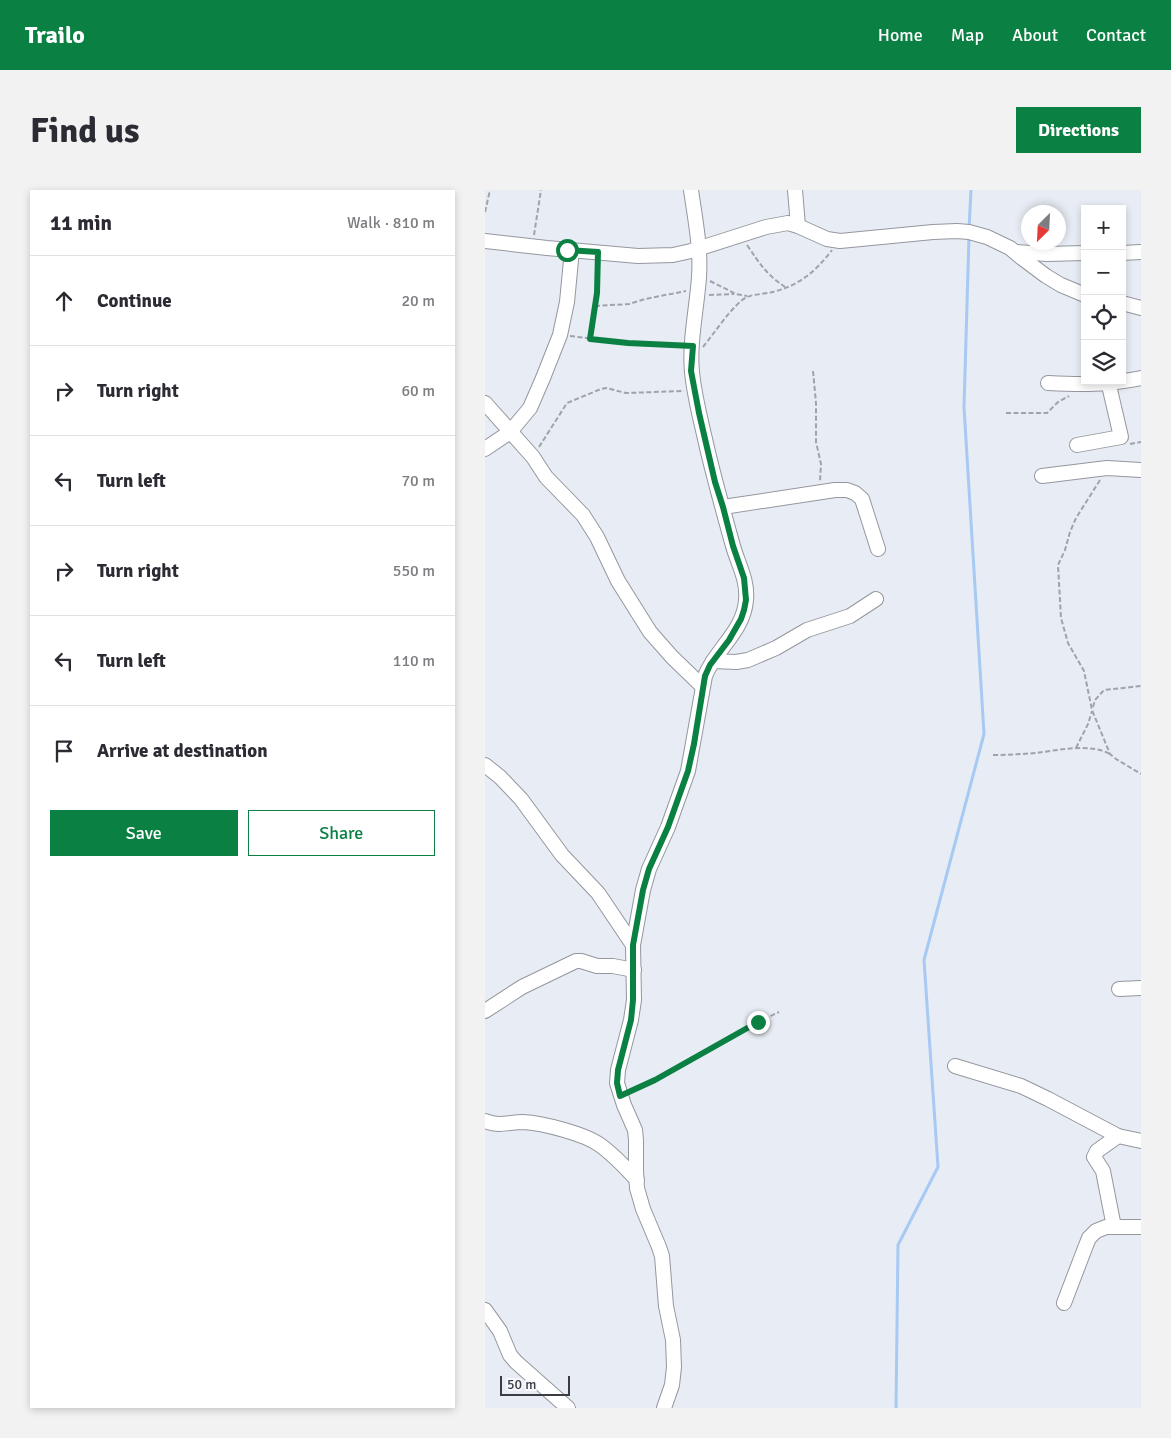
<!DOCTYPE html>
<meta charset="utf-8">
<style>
:root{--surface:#fff;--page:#f2f2f3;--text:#2b2b33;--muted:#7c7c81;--line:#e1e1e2;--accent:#0b8043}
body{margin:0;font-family:Signika,sans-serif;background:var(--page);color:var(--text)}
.controls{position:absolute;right:15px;top:15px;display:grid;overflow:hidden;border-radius:0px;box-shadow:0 2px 8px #0003}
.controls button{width:45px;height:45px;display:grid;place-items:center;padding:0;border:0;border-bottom:1px solid var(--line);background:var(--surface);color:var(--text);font:25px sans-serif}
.compass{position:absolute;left:536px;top:15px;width:45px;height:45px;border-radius:50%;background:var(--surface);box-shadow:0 2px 8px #0003;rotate:204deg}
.scale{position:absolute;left:15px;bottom:12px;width:70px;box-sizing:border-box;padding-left:5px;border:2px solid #3a3c3f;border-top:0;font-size:14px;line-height:18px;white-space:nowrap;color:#3a3c3f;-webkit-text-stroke:4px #f7f9fe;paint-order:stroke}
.stop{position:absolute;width:15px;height:15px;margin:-11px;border:4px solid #0b8043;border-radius:50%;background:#fff}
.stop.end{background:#0b8043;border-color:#fff;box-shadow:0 1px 5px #0008}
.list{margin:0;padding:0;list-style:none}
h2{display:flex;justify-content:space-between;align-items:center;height:65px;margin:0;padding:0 20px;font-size:21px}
h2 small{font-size:16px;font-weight:400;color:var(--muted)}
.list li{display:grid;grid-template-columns:32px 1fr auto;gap:15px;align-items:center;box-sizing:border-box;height:90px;padding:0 20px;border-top:1px solid var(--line)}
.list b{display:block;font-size:19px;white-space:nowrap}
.list em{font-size:16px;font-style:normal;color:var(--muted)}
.actions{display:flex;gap:10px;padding:15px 20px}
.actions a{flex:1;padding:11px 0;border:1px solid var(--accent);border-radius:0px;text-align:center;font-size:18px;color:var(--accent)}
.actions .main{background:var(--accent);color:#fff}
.icon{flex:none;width:28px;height:28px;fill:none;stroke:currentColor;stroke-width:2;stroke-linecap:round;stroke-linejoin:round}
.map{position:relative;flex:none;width:656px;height:1218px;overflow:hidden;border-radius:0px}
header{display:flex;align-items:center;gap:30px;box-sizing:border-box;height:70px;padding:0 25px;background:var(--accent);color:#fff}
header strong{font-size:24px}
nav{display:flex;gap:28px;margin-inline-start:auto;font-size:18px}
.intro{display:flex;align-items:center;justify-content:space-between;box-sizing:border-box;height:120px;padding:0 30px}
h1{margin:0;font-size:35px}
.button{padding:12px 22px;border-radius:0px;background:var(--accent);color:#fff;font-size:18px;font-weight:700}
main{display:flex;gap:30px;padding:0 30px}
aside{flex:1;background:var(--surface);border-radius:0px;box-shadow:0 2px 8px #0003}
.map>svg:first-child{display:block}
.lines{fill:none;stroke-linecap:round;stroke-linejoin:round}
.stream{stroke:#a7c9f3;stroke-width:3}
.minor-casing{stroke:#94979e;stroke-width:16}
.path{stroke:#a0a3a9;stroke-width:2;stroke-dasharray:5 2.5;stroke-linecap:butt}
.minor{stroke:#fff;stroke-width:14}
.route{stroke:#0b8043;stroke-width:6}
</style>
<header>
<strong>Trailo</strong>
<nav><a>Home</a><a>Map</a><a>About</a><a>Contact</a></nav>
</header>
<div class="intro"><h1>Find us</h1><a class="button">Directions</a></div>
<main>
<aside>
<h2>11 min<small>Walk · 810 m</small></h2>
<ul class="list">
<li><svg class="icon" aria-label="ahead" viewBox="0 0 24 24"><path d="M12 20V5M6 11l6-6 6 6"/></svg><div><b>Continue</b></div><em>20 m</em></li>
<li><svg class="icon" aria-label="right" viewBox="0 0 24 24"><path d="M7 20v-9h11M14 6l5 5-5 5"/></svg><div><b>Turn right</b></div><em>60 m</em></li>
<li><svg class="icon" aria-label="left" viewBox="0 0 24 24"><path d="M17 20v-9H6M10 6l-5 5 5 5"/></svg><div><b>Turn left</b></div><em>70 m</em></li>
<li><svg class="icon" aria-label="right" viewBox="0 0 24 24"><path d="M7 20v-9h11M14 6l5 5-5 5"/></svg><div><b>Turn right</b></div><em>550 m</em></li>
<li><svg class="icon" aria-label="left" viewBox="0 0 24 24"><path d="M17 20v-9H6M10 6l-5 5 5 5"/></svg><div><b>Turn left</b></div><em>110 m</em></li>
<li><svg class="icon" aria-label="arrive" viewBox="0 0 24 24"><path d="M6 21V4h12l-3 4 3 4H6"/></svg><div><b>Arrive at destination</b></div></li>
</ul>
<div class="actions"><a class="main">Save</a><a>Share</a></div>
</aside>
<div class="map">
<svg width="656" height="1218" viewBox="0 0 656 1218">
<rect width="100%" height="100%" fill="#e8ecf4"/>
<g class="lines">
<g class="stream">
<path d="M484,39L486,0"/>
<path d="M411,1218L413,1055L453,977L439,770L499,544L479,217L484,46"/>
</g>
<g class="minor-casing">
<g id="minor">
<path d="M310,0L313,36"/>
<path d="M0,51L62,58L153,66L188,65L206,61L281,37L303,33L313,36L342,49L355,51L448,42L472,41L484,42L502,47L525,58L537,68L561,86L576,95L600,105"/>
<path d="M530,62L562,64L600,63"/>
<path d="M637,63L656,62"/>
<path d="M637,113L656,118"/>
<path d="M563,193C598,195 621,195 656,188"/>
<path d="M0,213L48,267L61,287L98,325L112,347L133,391L165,442L187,467L217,496"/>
<path d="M592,255L636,247L623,191"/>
<path d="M0,259L25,242L45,218L58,188L75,145L82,112L87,60"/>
<path d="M557,286L622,278L656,280"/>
<path d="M238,317L350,300H362L370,303L377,309L393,359"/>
<path d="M228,471L251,472L263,470L291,458L322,440L365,426L391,409"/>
<path d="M0,575L15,587L36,609L77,665L113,703L148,755"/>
<path d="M634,799L656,798"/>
<path d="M0,821L37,797L91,771H96L112,776H128L149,780"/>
<path d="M470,876L536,896L563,909L633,946L656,951"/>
<path d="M0,931C15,937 23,932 38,932C58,933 100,944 115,955C129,965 141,978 152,990"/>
<path d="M629,1037L618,981L609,967L612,961L633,946"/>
<path d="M579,1113L600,1058L604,1048L611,1041L621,1037H656"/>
<path d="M0,1120L15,1141L25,1165L31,1172L83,1218"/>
<path d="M179,1218L187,1195L189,1177L188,1150L181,1116L177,1066L174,1057L158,1019L152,998L151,981V950L150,940L139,915L132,893L133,880L146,830L149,810L148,755L158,700L164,679L183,637L203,581L220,486C230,460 259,441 261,410C263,390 253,374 248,356C238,320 228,285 220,249C215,227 209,204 207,182C204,153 212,117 214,87C216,58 210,28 206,0"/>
</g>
</g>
<g class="path">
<path d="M0,22L5,0"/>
<path d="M49,45L56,0"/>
<path d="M262,55C275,74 281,84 300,97"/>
<path d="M225,91L251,104L262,106"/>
<path d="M224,105L249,104"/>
<path d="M110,116L144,114L160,109L201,101"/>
<path d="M85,146L143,153L195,156"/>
<path d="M105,149L112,103L113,74"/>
<path d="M218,157C228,145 249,113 262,107C269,104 280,104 288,102C315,95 331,81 347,60"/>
<path d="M328,181L331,213V252L336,274L335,291"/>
<path d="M521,223H562L573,212L584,206"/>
<path d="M645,254L656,252"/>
<path d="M54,257L82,213L116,199L121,198L141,203L199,201"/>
<path d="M615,290L591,328L585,342L580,360L573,375L576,428L583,453L599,481L607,520L625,564L631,569L656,584"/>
<path d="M608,517L610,510L619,500L656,496"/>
<path d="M591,558L603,534L607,521"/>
<path d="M508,565C523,565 537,564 551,563C574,560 605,553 625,564"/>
<path d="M147,901C197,878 243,846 294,822"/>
</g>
<use href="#minor" class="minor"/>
</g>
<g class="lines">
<path class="route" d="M82,60L113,62L112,103L105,149L143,153L208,156L206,181L214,223L230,292L238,317L248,356L259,388L261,410L259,420L256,429L244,450L225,475L220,486L209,554L203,581L183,637L164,679L158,700L148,755V810L146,830L133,880L132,893L135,906L170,890L273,832"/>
</g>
</svg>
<div class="controls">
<button>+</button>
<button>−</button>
<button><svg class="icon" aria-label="locate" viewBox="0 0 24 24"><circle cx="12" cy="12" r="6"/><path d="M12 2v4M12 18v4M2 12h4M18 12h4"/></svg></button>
<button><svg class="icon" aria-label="layers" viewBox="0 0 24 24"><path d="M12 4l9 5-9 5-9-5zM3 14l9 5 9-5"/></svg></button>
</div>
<svg class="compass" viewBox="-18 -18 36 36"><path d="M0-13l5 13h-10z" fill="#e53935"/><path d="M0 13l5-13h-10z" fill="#7c7c81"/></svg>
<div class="scale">50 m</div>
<div class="stop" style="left:82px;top:60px"></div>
<div class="stop end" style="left:273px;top:832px"></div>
</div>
</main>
